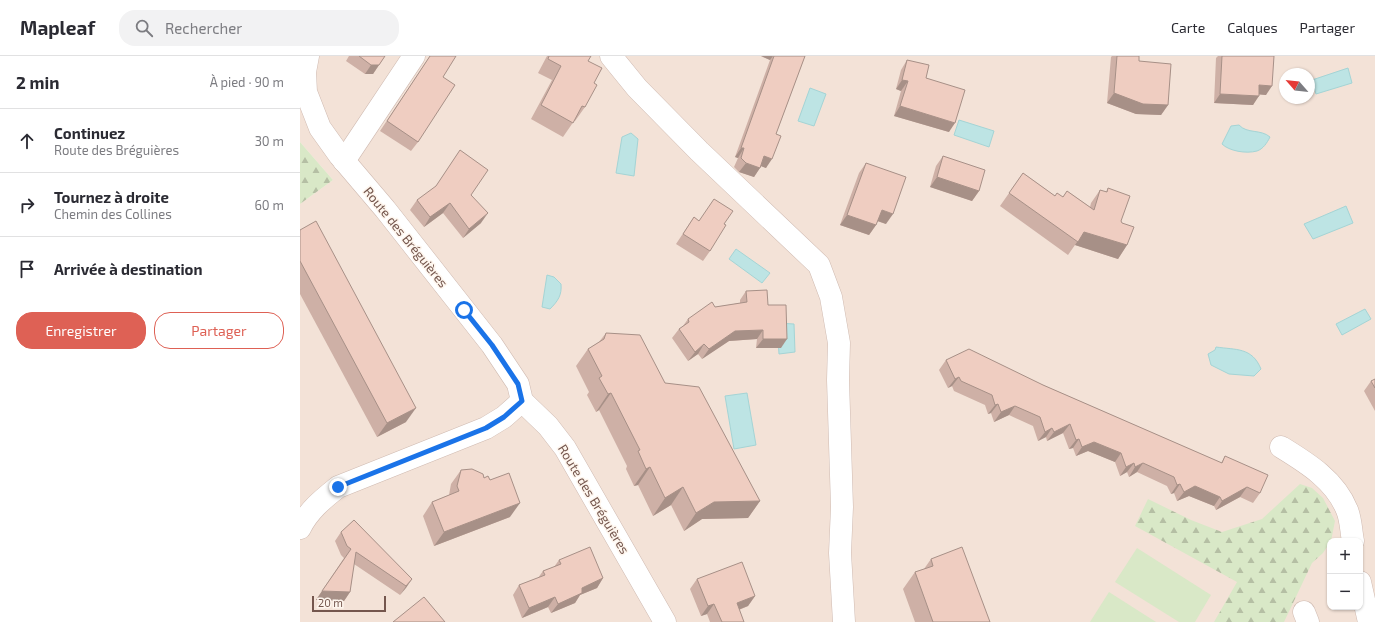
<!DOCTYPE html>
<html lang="fr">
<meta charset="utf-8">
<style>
:root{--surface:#fff;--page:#f2f2f3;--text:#2b2b33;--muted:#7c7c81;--line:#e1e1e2;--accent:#de6155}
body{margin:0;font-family:"Exo 2",sans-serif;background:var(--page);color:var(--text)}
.controls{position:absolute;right:12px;bottom:12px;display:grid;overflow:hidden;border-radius:8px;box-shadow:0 1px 3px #0004}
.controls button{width:36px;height:36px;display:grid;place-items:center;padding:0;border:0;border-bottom:1px solid var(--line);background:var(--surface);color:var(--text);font:20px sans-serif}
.compass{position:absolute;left:979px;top:12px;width:36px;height:36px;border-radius:50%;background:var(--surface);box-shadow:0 1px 3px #0004;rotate:298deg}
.scale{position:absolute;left:12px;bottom:10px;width:74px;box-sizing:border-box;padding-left:4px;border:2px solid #74564d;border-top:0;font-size:11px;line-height:14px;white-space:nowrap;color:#74564d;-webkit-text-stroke:3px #fef6ee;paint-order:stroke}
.stop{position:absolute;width:12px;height:12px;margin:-9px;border:3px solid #1a73e8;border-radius:50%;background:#fff}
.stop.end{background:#1a73e8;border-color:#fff;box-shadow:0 1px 4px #0008}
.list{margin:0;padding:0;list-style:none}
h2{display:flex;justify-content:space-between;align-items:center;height:52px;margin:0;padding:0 16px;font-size:17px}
h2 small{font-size:13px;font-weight:400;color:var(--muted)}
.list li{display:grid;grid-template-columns:26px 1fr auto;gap:12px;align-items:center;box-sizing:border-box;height:64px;padding:0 16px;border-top:1px solid var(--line)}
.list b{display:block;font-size:15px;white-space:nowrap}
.list p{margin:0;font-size:13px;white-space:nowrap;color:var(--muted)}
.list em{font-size:13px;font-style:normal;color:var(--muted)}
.actions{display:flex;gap:8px;padding:12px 16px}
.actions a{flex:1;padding:9px 0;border:1px solid var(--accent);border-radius:16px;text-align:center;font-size:14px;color:var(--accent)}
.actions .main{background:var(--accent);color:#fff}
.icon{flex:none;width:22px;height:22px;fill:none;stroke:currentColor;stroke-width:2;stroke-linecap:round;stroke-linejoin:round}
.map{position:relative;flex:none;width:1075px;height:566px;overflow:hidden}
header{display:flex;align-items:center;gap:24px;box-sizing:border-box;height:56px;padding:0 20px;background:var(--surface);border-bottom:1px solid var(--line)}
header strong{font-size:19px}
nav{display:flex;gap:22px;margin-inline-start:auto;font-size:14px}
.search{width:280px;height:36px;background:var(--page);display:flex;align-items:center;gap:10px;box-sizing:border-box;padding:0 14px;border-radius:16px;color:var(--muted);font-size:15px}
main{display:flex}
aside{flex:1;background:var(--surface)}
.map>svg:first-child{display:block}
.residential{fill:#f3e2d7;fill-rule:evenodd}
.forest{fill:url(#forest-firs)}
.pitch{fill:#d9e8c7}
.water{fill:#bde4e4;stroke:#a4d4d5}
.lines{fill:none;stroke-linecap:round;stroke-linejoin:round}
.minor-casing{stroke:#cfbab1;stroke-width:23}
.minor{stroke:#fff;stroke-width:22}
.wall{fill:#ceb0a6}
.shaded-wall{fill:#a79087}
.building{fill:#efcdc1;stroke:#a79087}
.route{stroke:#1a73e8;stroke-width:5}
.labels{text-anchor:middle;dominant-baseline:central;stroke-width:3;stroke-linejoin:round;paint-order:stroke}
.street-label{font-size:13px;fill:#74564d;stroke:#fef6ee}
</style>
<header>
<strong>Mapleaf</strong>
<div class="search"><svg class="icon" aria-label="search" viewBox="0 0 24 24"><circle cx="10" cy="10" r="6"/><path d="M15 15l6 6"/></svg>Rechercher</div>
<nav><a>Carte</a><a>Calques</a><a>Partager</a></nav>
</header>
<main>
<aside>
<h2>2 min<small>À pied · 90 m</small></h2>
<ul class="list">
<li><svg class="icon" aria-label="ahead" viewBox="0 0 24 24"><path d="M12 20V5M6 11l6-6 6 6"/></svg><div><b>Continuez</b><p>Route des Bréguières</p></div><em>30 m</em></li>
<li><svg class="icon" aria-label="right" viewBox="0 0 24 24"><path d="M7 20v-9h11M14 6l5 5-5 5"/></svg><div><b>Tournez à droite</b><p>Chemin des Collines</p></div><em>60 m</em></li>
<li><svg class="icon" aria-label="arrive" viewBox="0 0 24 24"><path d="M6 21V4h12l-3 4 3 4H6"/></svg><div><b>Arrivée à destination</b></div></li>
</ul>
<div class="actions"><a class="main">Enregistrer</a><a>Partager</a></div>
</aside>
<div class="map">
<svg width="1075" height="566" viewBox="0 0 1075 566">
<defs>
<pattern id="forest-firs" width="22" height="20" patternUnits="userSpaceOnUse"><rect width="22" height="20" fill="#d9e8c7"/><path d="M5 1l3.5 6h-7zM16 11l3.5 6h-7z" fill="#b5bfa4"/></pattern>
</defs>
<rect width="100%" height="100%" fill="#fbf1e8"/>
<path class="residential" d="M0,0H1075V566H0V148L33,124L0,86ZM985,18H1009V42H985ZM1030,485H1060V551H1030Z"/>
<g class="forest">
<path d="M0,86L33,124L0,148Z"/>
<path d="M1000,428L1012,432L1023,442L1035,465L1031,485L1023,497L1012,507L984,566H914L937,526L835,470L848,443L891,464L922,476L962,463Z"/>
</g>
<g class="pitch">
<path d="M837,492L911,539L895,566H879L815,526Z"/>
<path d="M809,536L856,566H790Z"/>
</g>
<g class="water">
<path d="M1048,12L1052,27L1016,38L1012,24Z"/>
<path d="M510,32L526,38L514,70L498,65Z"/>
<path d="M659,64L694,75L689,91L654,79Z"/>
<path d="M939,69C947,78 961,73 970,81C967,87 963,93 957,95C946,98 929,95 922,88L931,70Z"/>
<path d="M331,77L338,83L334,120L316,117L322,81Z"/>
<path d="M1046,150L1053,167L1013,183L1004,168Z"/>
<path d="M436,193L470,217L462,227L429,203Z"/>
<path d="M247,219L254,221L261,228C262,239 258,245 250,253L242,251Z"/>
<path d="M1065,253L1071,263L1042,279L1036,268Z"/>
<path d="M477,267L494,268L495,296L479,298Z"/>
<path d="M916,291C936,294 952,291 961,313L954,320L929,318L911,309L908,298L915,294Z"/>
<path d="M447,337L456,389L434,393L425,340Z"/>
</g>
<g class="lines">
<g class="minor-casing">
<g id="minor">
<path d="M8,0L5,16L6,36L20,72L40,100L85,153L192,289L218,328L222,345L248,370L265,392L365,566"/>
<path d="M311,0L337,32L399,95L519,209L531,241L539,287L538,324L542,451L540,497L544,566"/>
<path d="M44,105L114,0"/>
<path d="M981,391C1007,407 1035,424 1047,454C1051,463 1051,475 1053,485"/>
<path d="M0,472C9,454 23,443 38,431L186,372L204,361L222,345"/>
<path d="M1060,526L1069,566"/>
<path d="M1004,556L1008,566"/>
</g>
</g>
<use href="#minor" class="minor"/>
</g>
<g class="wall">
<path d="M49,0H85L73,18H65L46,5Z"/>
<path d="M130,0L143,21L118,86L111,95L80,75Z"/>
<path d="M247,0H291L288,5L294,27L285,51L275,65H274L263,81L231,63L252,24L238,17Z"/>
<path d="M461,0H505L476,78L466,112L461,110L454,121L439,116L434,111L438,102L435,101L470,4Z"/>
<path d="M812,0H839V5L868,49L861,59L836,58L807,47L811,1Z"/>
<path d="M918,0H974L966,39L959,38L953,49L914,47L916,2Z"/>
<path d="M607,4L626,22L649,76L594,60L601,35L596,33L601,14Z"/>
<path d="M643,100L679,135L672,145L630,131L636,110Z"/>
<path d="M566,107L586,168L577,165L576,169L569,179L540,169L559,117Z"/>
<path d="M723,117L755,140L763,141L767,135L790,151L791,147L800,134L806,136L808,132L821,165L827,189L818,203L775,189L768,199L700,150Z"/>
<path d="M171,139L181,167L163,182L143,157L124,171L110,154L117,144Z"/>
<path d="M394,161L399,165L424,168L410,195L403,205L376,188Z"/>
<path d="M0,174L106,366L77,381L0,238Z"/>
<path d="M446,235L468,249L481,292H456L457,283L429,285L402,303L398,298L388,305L372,282L379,273L383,270L388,263L415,251L440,247V244Z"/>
<path d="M306,277L365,327L460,445L448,462L402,463L384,475L371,449L353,460L338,429L334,430L326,413L327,410L299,354L296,356L287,339L289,336L276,310L288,293L299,286Z"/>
<path d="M646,304L743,329L921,407L925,400L960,437L953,447L940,441L916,454L914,450L889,440L877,445L874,437L871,438L867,430L837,416L829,421L827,416L820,420L815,406L788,395L776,400L773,392L769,393L763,377L747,385L746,381L738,385L733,370L709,359L694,366L691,357L688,358L685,349L654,335L652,330L648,332L639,314Z"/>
<path d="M1075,323V355L1064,335L1071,325Z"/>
<path d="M161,414L190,424L210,461L134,490L123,460L132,446L149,439L151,428Z"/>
<path d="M41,476L112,523L100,539L54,508L50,536L44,545L16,544L44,502L41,499L35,485Z"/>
<path d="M631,503L690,566H615L603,533L615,516L624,513Z"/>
<path d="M259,504L303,522L297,532L280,539L275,547L251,557L248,551L222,562L213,539L219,529L238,522L243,515L254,511Z"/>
<path d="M397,523L455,540L448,550L439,554L444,566H410L407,558L401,560L390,533Z"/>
</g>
<g class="shaded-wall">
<path d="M461,0H473L470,4Z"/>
<path d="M71,9H79L73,18H65Z"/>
<path d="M602,24L608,25L601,35L596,33Z"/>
<path d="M959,29L972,30L966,39L953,38Z"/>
<path d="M814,37L868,49L861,59L836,58L807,47Z"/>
<path d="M920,38L959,40L953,49L914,47Z"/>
<path d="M600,50L655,67L649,76L594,60Z"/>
<path d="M441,92H444L438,102L435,101Z"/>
<path d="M464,100L472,103L466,112L458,109Z"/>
<path d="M446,107L460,112L454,121L439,116Z"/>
<path d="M637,121L679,135L672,145L630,131Z"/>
<path d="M150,147L143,157L124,171L130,161Z"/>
<path d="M582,154L593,158L586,168L575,164Z"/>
<path d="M188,157L181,167L163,182L169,173Z"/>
<path d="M547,159L576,169L569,179L540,169Z"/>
<path d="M784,176L827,189L818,203L775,189Z"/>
<path d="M463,274L457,283L429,285L402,303L409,293L435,275Z"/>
<path d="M463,283H487L481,292H456Z"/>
<path d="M404,288L398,298L388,305L395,296Z"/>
<path d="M659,321L652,330L648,332L655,323Z"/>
<path d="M311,337L299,354L296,356L308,338Z"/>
<path d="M698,348L691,357L688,358L695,349Z"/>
<path d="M715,350L709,359L694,366L701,356Z"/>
<path d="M116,352L106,366L77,381L87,367Z"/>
<path d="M770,368L763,377L747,385L754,376Z"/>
<path d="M752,372L746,381L738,385L745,376Z"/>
<path d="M779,383L773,392L769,393L776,384Z"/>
<path d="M794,386L821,397L815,406L788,395L776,400L782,391Z"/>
<path d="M834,407L827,416L820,420L826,411Z"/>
<path d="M843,407L837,416L829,421L835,411Z"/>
<path d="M350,411L338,429L334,430L346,413Z"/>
<path d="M880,428L874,437L871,438L877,429Z"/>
<path d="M895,430L920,441L914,450L889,440L877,445L884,436Z"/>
<path d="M383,431L371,449L353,460L365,442Z"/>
<path d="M947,431L940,441L916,454L922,445Z"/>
<path d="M460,445L448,462L402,463L384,475L396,457L414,446Z"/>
<path d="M220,447L210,461L134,490L144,476Z"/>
<path d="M303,522L297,532L280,539L275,547L251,557L258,548L282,532Z"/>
<path d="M112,523L106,532L100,539L106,530Z"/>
<path d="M22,535L50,536L44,545L16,544Z"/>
<path d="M455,540L448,550L430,557L437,547Z"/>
<path d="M255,541L248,551L222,562L229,552Z"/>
<path d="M414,548L407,558L401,560L408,550Z"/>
</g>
<g class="building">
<path d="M59,0H85L79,9H71Z"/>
<path d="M130,0H156L143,21L155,29L118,86L87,65Z"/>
<path d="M249,0H291L288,5L302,12L294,27L297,29L285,51L282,50L273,67L241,49L261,10L248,3Z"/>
<path d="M474,0H505L476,78L481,80L472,103L464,100L460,112L446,107L441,102L444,92H441Z"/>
<path d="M817,0H839V5L871,8L868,49L843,48L814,37Z"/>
<path d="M922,0H974L972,30L959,29V40L920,38Z"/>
<path d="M607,4L629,9L626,22L665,34L655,67L600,50L608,25L602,24Z"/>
<path d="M160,94L188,114L171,139L188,157L169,173L150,147L130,161L117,144L136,130Z"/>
<path d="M643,100L685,114L679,135L637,121Z"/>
<path d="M566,107L606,121L593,158L582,154L576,169L547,159Z"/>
<path d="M723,117L755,140L757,137L763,141L767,135L794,154L800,134L807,136L808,132L830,140L821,165L822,167L834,171L827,189L784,176L778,186L709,137Z"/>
<path d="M414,143L433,155L424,168L426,169L410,195L383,178L394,161L399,165Z"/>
<path d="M16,165L116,352L87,367L0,205V174Z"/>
<path d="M467,234L468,249H486L487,283H463V274L435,275L409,293L404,288L395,296L379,273L389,266L388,263L412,246L415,251L447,246L446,235Z"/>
<path d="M306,277L340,279L365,327L399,331L460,445L414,446L396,457L383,431L365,442L350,411L346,413L338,395L340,394L311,337L308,338L299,322L302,320L288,293L304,283Z"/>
<path d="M669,293L743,329L922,407L925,400L968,419L960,437L947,431L922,445L920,441L895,430L884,436L880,428L877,429L874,421L843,407L835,411L834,407L826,411L821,397L794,386L782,391L779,383L776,384L770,368L754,376L752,372L745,376L740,361L715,350L701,356L698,348L695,349L692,339L661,325L659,321L655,323L646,304Z"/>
<path d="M1075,323V332L1071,325Z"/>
<path d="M172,413L183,418L184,422L188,420L190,424L209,417L220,447L144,476L132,446L159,435L157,430L161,414Z"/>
<path d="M54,464L112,523L106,530L56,496L50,536L22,535L51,493L47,490L41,476Z"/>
<path d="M290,491L303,522L282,532V537L258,548L255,541L229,552L219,529L245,519L243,515L261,508L259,504Z"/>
<path d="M662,491L690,566H633L615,516L633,510L631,503Z"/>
<path d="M442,506L455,540L437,547L444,566H422L414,548L408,550L397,523Z"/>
<path d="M124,541L145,566H93Z"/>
</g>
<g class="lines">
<path class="route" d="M38,431L186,372L204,361L222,345L218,328L192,289L164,254"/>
</g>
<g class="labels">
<g class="street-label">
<text transform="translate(106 181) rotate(51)">Route des Bréguières</text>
<text transform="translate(294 443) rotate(59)">Route des Bréguières</text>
</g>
</g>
</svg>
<div class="controls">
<button>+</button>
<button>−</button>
</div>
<svg class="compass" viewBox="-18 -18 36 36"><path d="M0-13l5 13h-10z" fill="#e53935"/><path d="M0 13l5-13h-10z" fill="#7c7c81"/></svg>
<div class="scale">20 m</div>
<div class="stop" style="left:164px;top:254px"></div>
<div class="stop end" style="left:38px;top:431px"></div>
</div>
</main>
